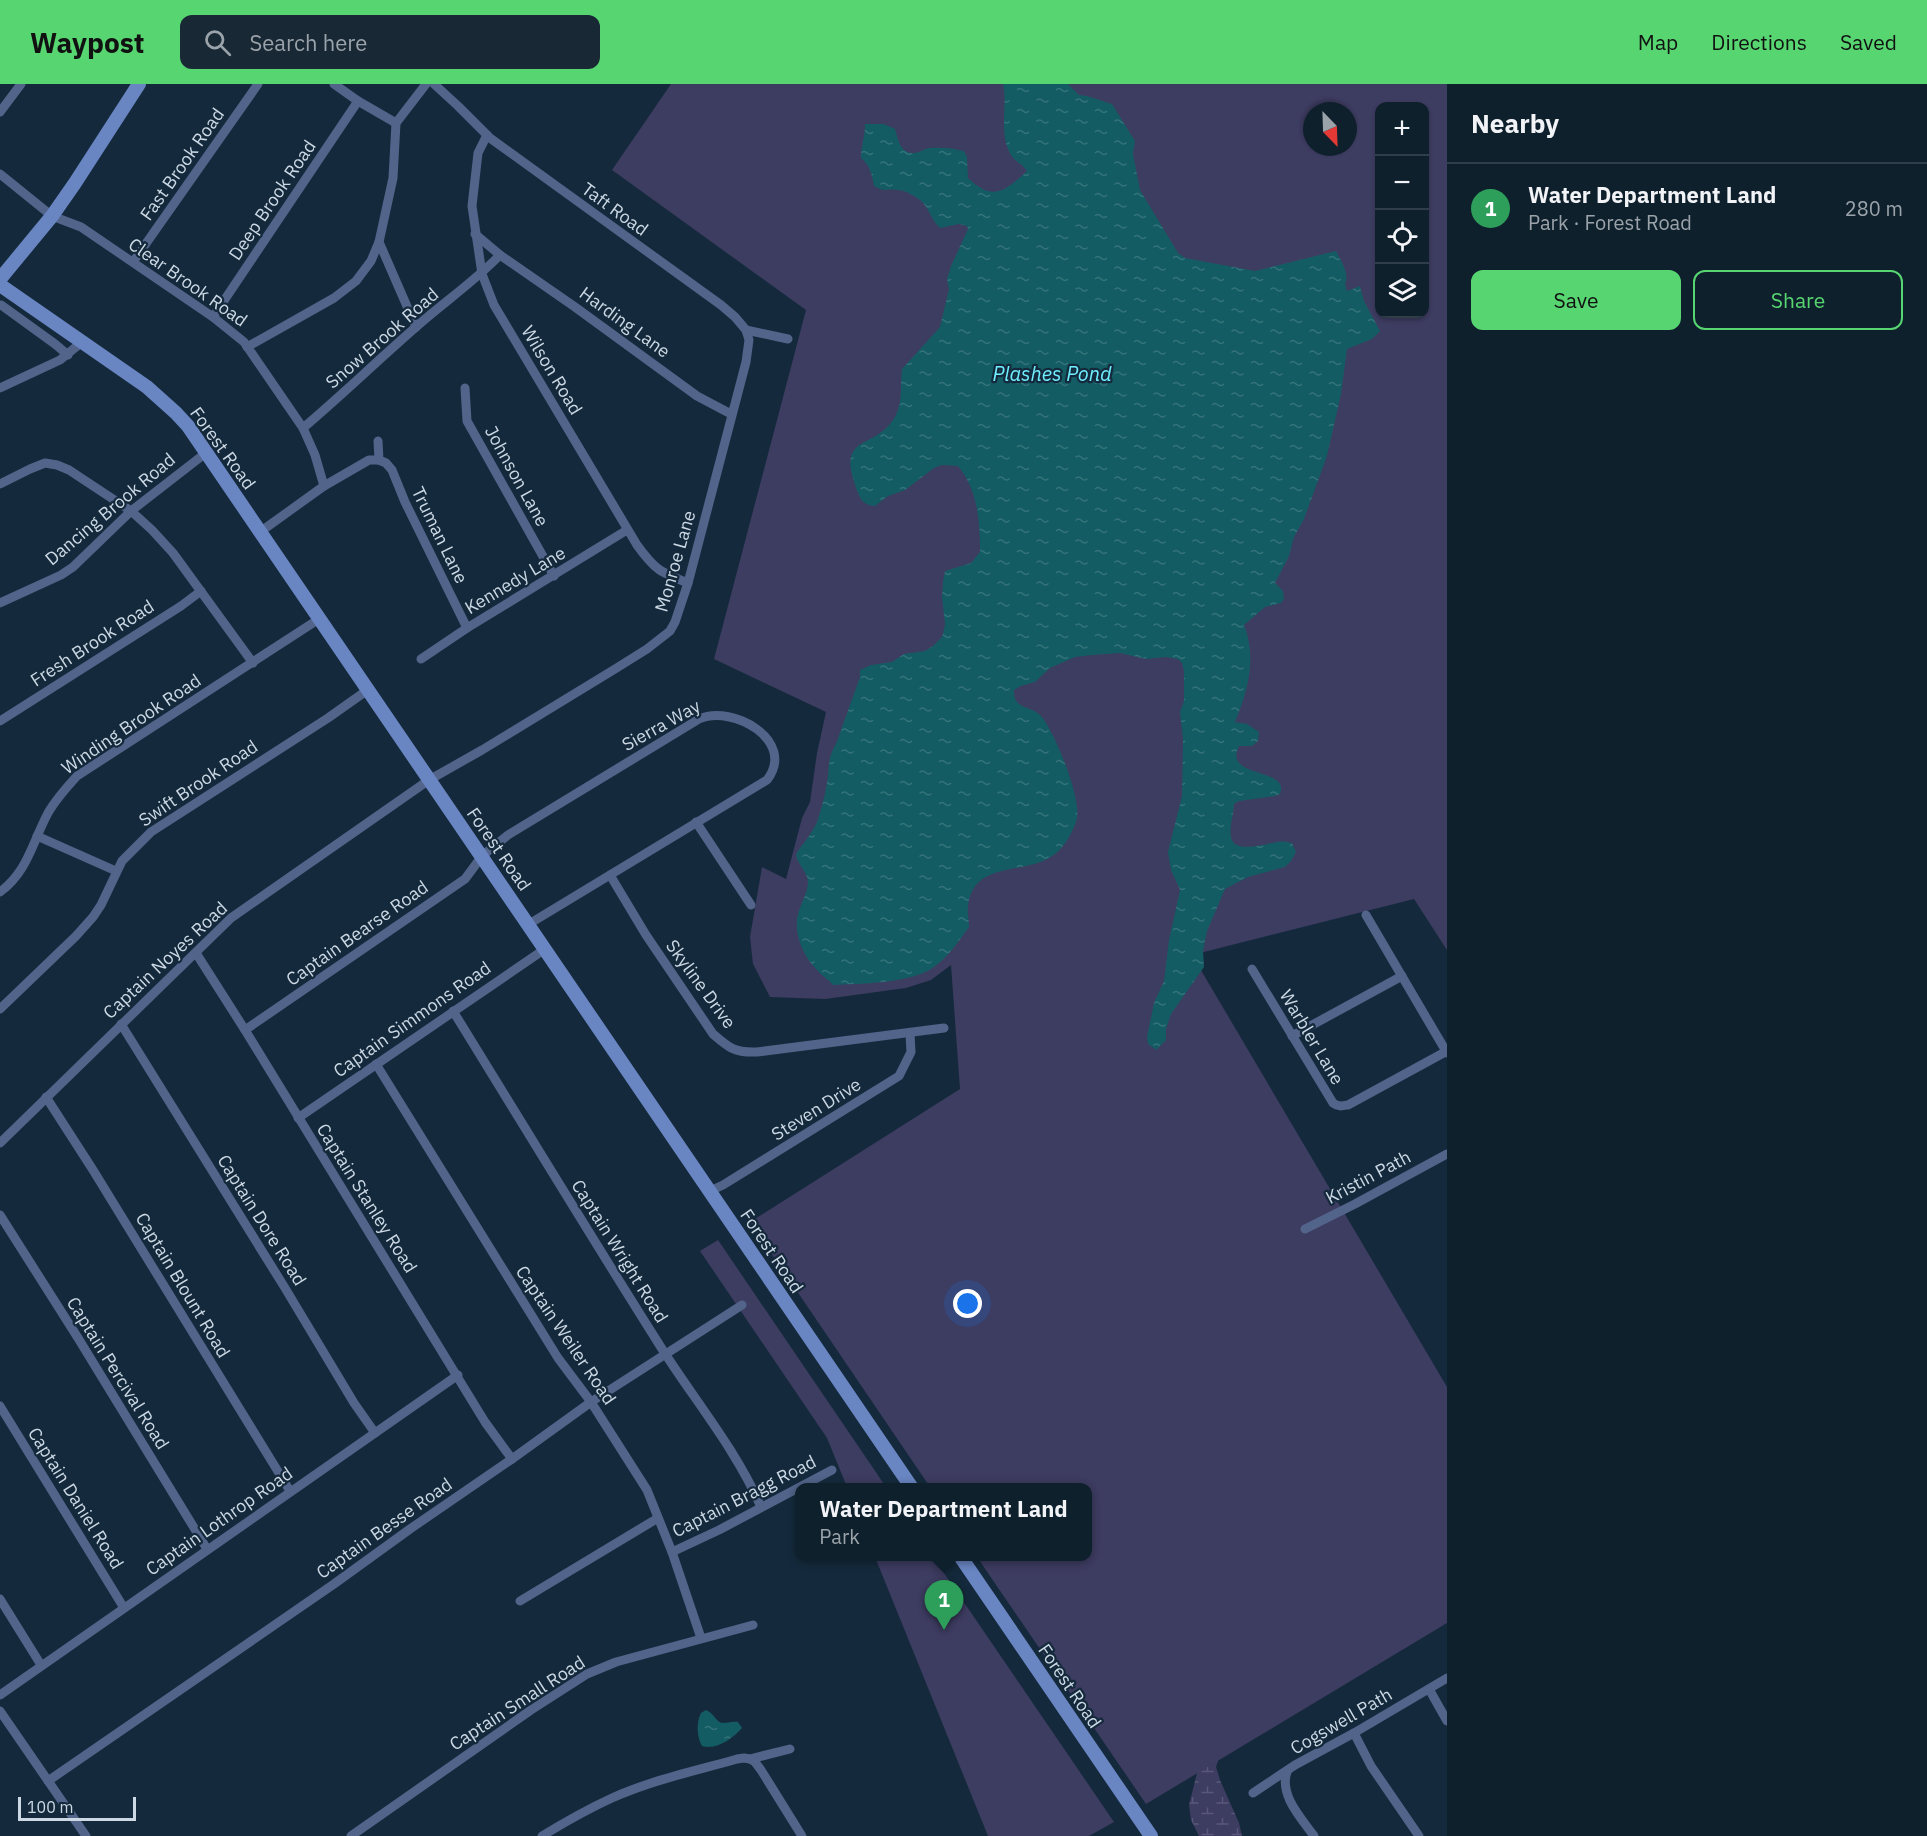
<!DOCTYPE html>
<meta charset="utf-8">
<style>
:root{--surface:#0f202d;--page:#182835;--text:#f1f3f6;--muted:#9ba3aa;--line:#2f3e49;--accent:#57d570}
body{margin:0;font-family:"IBM Plex Sans",sans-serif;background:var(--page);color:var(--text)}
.controls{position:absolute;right:18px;top:18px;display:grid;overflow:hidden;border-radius:12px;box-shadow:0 2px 4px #0004}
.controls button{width:54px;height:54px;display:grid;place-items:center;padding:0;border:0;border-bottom:2px solid var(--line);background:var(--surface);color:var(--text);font:30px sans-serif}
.compass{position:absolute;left:1303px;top:18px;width:54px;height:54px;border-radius:50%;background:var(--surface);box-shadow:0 2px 4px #0004;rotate:157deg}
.scale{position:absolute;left:18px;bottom:15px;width:118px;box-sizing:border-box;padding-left:6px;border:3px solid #ccd9e5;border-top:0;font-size:16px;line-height:21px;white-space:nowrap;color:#ccd9e5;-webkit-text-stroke:4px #142a3c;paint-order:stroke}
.you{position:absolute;left:968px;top:1220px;width:21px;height:21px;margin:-15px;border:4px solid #fff;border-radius:50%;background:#1a73e8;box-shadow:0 0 0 9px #1a73e833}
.badge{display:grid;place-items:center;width:39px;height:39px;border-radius:50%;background:var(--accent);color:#fff;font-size:20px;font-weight:700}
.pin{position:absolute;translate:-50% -50px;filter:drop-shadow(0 2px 3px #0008)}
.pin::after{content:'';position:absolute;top:32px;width:21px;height:18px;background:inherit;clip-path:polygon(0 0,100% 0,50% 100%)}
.popup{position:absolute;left:795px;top:1399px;width:297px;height:78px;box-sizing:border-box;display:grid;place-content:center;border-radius:12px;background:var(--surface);filter:drop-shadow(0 2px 4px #0005);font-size:20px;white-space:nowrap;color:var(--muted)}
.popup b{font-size:22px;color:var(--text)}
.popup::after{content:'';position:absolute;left:50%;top:100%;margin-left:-12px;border:12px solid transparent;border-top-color:var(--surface)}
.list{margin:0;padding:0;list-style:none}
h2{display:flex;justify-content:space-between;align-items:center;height:78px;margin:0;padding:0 24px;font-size:26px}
h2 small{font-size:20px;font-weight:400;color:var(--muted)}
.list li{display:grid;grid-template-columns:39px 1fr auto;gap:18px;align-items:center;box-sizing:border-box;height:90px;padding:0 24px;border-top:2px solid var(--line)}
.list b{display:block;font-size:22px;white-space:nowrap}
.list p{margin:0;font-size:20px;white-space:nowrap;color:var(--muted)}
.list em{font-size:20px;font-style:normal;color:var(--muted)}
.actions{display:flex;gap:12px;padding:18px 24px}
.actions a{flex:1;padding:14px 0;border:2px solid var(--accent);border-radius:12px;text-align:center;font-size:21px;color:var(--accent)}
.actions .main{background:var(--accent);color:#111}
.icon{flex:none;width:33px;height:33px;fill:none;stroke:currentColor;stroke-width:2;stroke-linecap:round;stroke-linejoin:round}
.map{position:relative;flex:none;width:1447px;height:1752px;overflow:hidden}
header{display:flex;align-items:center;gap:36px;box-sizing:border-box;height:84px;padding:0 30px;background:var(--accent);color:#111}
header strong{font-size:28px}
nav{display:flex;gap:33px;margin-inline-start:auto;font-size:21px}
.search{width:420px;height:54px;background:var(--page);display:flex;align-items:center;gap:15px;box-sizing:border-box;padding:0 21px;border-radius:12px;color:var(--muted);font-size:22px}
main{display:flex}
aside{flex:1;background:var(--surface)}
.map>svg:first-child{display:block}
.wetland{fill:url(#wetland-marsh)}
.park{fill:#3d3c61;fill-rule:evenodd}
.water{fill:url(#water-ripples)}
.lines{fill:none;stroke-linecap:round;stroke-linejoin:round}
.street{stroke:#52648a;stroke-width:9}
.secondary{stroke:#6985c2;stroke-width:14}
.labels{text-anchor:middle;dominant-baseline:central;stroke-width:4.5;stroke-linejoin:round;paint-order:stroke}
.street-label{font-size:18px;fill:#ccd9e5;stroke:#142a3c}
.water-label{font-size:20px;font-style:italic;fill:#6feefe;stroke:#142a3c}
</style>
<header>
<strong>Waypost</strong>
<div class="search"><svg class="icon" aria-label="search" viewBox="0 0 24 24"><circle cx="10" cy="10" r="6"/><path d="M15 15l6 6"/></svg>Search here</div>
<nav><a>Map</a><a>Directions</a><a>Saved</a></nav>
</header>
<main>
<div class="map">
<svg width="1447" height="1752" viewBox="0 0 1447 1752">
<defs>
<pattern id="wetland-marsh" width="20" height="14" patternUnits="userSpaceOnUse" patternTransform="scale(1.5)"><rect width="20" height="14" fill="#3d3c61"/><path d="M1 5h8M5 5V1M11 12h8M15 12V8" fill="none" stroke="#585878"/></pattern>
<pattern id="water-ripples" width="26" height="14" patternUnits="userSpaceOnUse" patternTransform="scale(1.5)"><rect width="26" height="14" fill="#145c64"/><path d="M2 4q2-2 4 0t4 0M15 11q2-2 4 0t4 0" fill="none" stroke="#35737a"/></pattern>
</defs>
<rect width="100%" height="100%" fill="#142a3c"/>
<path class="wetland" d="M1219,1673L1216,1683L1220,1696L1239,1739L1242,1752H1199L1191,1736L1189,1721L1199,1681Z"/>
<g class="park">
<path d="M671,0H1447V866L1414,815L1192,871L1447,1303V1539L1146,1720L977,1473L1088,1472V1404L930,1403L750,1138L960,1005L951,881L931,896L906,904L825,915L770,913L753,880L750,853L762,783L786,795L802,734L810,718L817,669L826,628L714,575L806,226L612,86ZM1380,22H1424V230H1380ZM1312,27H1348V63H1312Z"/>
<path d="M718,1156L886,1403H847L827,1354L700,1167Z"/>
<path d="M875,1473H933L1114,1738L1089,1752H988Z"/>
</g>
<g class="water">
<path d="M1003,0H1068L1079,11L1087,12L1112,20L1135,57L1133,70L1140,106L1178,169L1185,174L1255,187L1336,167C1341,177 1350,190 1345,200L1347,207L1360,202L1364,217L1380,247L1372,255L1347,265L1341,310L1327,372L1304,435L1294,453L1289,472L1275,499L1283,507L1284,515L1281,519L1265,523L1244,541C1257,573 1248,607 1235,638L1247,640L1259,648L1258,657L1252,662H1239C1222,695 1291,683 1280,710L1275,712L1239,717L1234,720C1234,730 1229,742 1231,753C1234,771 1266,759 1278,758C1283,757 1287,758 1292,759L1296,768L1291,777L1285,783L1248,793L1225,805L1207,847L1203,867L1204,883L1171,930L1166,945V956L1156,966L1148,960L1147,953L1154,919L1164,897L1169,856L1180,806L1171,786L1168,768L1182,712L1183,655L1180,628L1184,617V587L1182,579L1178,575L1166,573L1146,575L1120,569L1092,571L1075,573L1050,584L1035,598L1021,602L1014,606C1013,627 1032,621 1041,632C1055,648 1084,719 1076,738C1071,752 1062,767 1049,774C1022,790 974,778 968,821C967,828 969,836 969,843C958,858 947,875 931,885C909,899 859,900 833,901C828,895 821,891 816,885C803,872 793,848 798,830C801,819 807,810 808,799C808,787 797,781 796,770C803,759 812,750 817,738C822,724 826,707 828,692C829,680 829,671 836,660L860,593V586L871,581L892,578L904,570L925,567L933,562L941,554L943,550L945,540L942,513L943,498L945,487L971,479L980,468C980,438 978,406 958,382L942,381L934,384L905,406L888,412L875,422C866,422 861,417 858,409C833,346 876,369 896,331C903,316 900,301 902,285L940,243L949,205L947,195L951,182L968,145L967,142L959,140L940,144C931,136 929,123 920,116C913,111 905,106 897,106C885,104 887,109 874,102C872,91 870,81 861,74C861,62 865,53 865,40H884L895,45C898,55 900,70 915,69C920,68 924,65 929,64C941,63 953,64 964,67L967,73L968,94C993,118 1005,107 1027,87C1023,80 1015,78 1011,71C998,49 1008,23 1003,0Z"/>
<path d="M706,1626C714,1629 716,1638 722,1639C727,1639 733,1637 738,1638L742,1644C732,1655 717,1666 702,1662C697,1653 696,1639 701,1629Z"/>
</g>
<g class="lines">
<g class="street">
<path d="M334,0L358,17L396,39"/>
<path d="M434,0L458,22L490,54L721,221L735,233L746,246L788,255"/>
<path d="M0,28L21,0"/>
<path d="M487,51L478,69L472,122L482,190L494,221L637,461C655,486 660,488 688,499"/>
<path d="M0,90L52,132L81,143L213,233L244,258L303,344L315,371L324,402L260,448"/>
<path d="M475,150L500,171L575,223L697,312L731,330"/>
<path d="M379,158L416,243"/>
<path d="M133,178L258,0"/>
<path d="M1,221L55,260L68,271"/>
<path d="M213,233L358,17"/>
<path d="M247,263L334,214L356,197L371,177L379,158L393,94L396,39L426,0"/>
<path d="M0,304L60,276L82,258"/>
<path d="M465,304L467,337L554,492"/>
<path d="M303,344C342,311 378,276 416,243C444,218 474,198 500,171"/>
<path d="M378,357L379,376L386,379L392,386L405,418L467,544"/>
<path d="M0,400L30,385L45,379L57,381L69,386L131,427L152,446L173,469L253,579"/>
<path d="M324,402L369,376H379"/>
<path d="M0,519L61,491L73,483L131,427L207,368"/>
<path d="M421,575L467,544L627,446"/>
<path d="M0,637L181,522L201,507"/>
<path d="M696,738L751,821"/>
<path d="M37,752L116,787"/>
<path d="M610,791L646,851L713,950C729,964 735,969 757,968L944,944"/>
<path d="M0,808C28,787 32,759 48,729C56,715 66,704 77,692L319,535"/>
<path d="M1366,831L1447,969"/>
<path d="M196,869L245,946L485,1338L512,1375"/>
<path d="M1252,885L1333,1019C1338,1023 1342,1022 1348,1021L1447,967"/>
<path d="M0,925L76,852L93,833L101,821L122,777L151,748L328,634L369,605"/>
<path d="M453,927C521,1037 588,1148 657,1257C691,1312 735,1363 761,1423"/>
<path d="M121,940L285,1204L354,1319L375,1349"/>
<path d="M245,946L465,795L482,772L508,751L699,635C733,620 797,657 767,696L529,840"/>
<path d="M1292,952L1402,892"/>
<path d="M376,980L558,1274L591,1318L647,1406L672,1468L701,1554"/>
<path d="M46,1013L93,1086L290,1407"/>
<path d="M298,1034L545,865"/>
<path d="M0,1059L231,834L429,696L482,666L615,585L647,565L670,547L675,538L688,499L746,278L749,256L746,246"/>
<path d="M710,1107L723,1101L899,992L911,968L910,950"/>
<path d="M0,1131L78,1254L207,1465"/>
<path d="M1305,1145L1355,1120L1447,1070"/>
<path d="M0,1322L124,1524"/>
<path d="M672,1468L719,1446L832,1386"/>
<path d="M0,1515L41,1581"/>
<path d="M520,1517L658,1434"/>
<path d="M1429,1605L1447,1637"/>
<path d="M0,1611L458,1291"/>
<path d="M0,1627L86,1752"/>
<path d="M1354,1649L1371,1682L1419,1752"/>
<path d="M750,1675L755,1678L761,1686L802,1752"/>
<path d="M1287,1688C1279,1711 1301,1734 1314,1752"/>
<path d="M48,1697L334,1500L410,1445L512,1375L591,1318L742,1221"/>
<path d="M1253,1709L1295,1681L1354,1649L1447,1594"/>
<path d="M351,1752L531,1626L587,1590L616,1578L753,1541"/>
<path d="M542,1752C565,1738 588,1725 612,1714C652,1696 695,1687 737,1675L744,1674L750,1675L790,1665"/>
</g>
<g class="secondary">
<path d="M0,195L52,132L75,99L139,0"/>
<path d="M0,201L147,303L176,329L188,342L912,1404"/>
<path d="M960,1472L1151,1752"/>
</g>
</g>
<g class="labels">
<g class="street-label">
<text transform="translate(182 80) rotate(-55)">Fast Brook Road</text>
<text transform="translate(272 116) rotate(-56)">Deep Brook Road</text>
<text transform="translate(615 125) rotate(36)">Taft Road</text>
<text transform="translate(188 198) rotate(35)">Clear Brook Road</text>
<text transform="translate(625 238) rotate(36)">Harding Lane</text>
<text transform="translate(382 254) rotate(-41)">Snow Brook Road</text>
<text transform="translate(552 286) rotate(59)">Wilson Road</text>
<text transform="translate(223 364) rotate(54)">Forest Road</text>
<text transform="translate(517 392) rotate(61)">Johnson Lane</text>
<text transform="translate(110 425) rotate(-40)">Dancing Brook Road</text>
<text transform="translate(440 451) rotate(64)">Truman Lane</text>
<text transform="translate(675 477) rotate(-74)">Monroe Lane</text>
<text transform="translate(515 496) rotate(-31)">Kennedy Lane</text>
<text transform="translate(92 559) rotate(-33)">Fresh Brook Road</text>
<text transform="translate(131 640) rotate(-34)">Winding Brook Road</text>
<text transform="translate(661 641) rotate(-29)">Sierra Way</text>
<text transform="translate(198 699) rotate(-34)">Swift Brook Road</text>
<text transform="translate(499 765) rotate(55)">Forest Road</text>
<text transform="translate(357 849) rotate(-35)">Captain Bearse Road</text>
<text transform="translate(165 876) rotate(-43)">Captain Noyes Road</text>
<text transform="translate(701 900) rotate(54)">Skyline Drive</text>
<text transform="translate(412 935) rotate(-35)">Captain Simmons Road</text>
<text transform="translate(1312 953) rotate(59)">Warbler Lane</text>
<text transform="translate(816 1025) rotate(-32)">Steven Drive</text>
<text transform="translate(1368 1093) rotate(-28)">Kristin Path</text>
<text transform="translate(367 1114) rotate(58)">Captain Stanley Road</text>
<text transform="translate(262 1136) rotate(58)">Captain Dore Road</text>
<text transform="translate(620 1167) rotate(58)">Captain Wright Road</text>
<text transform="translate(772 1167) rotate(56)">Forest Road</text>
<text transform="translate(183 1201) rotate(59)">Captain Blount Road</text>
<text transform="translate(566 1251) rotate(56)">Captain Weiler Road</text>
<text transform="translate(118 1289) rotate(58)">Captain Percival Road</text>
<text transform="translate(744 1412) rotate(-27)">Captain Bragg Road</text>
<text transform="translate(76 1414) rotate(58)">Captain Daniel Road</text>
<text transform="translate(219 1437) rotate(-35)">Captain Lothrop Road</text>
<text transform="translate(384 1444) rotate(-35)">Captain Besse Road</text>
<text transform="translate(1070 1602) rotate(56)">Forest Road</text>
<text transform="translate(517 1619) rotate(-33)">Captain Small Road</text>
<text transform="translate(1341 1637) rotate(-30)">Cogswell Path</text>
</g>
<g class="water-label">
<text x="1052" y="289">Plashes Pond</text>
</g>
</g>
</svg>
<div class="controls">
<button>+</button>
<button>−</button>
<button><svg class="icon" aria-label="locate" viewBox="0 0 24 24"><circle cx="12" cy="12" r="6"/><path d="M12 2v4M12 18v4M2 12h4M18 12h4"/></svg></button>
<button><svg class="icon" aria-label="layers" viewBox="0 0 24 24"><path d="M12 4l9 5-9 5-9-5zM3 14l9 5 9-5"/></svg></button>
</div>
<svg class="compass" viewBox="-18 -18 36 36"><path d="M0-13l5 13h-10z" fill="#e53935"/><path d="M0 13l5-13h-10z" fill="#9ba3aa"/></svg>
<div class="scale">100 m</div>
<div class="you"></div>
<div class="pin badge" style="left:944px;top:1546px;background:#2e9e5b">1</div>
<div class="popup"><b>Water Department Land</b>Park</div>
</div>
<aside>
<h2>Nearby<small></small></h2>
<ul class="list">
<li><span class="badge" style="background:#2e9e5b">1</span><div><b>Water Department Land</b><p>Park · Forest Road</p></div><em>280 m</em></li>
</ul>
<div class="actions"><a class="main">Save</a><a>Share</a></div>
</aside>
</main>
